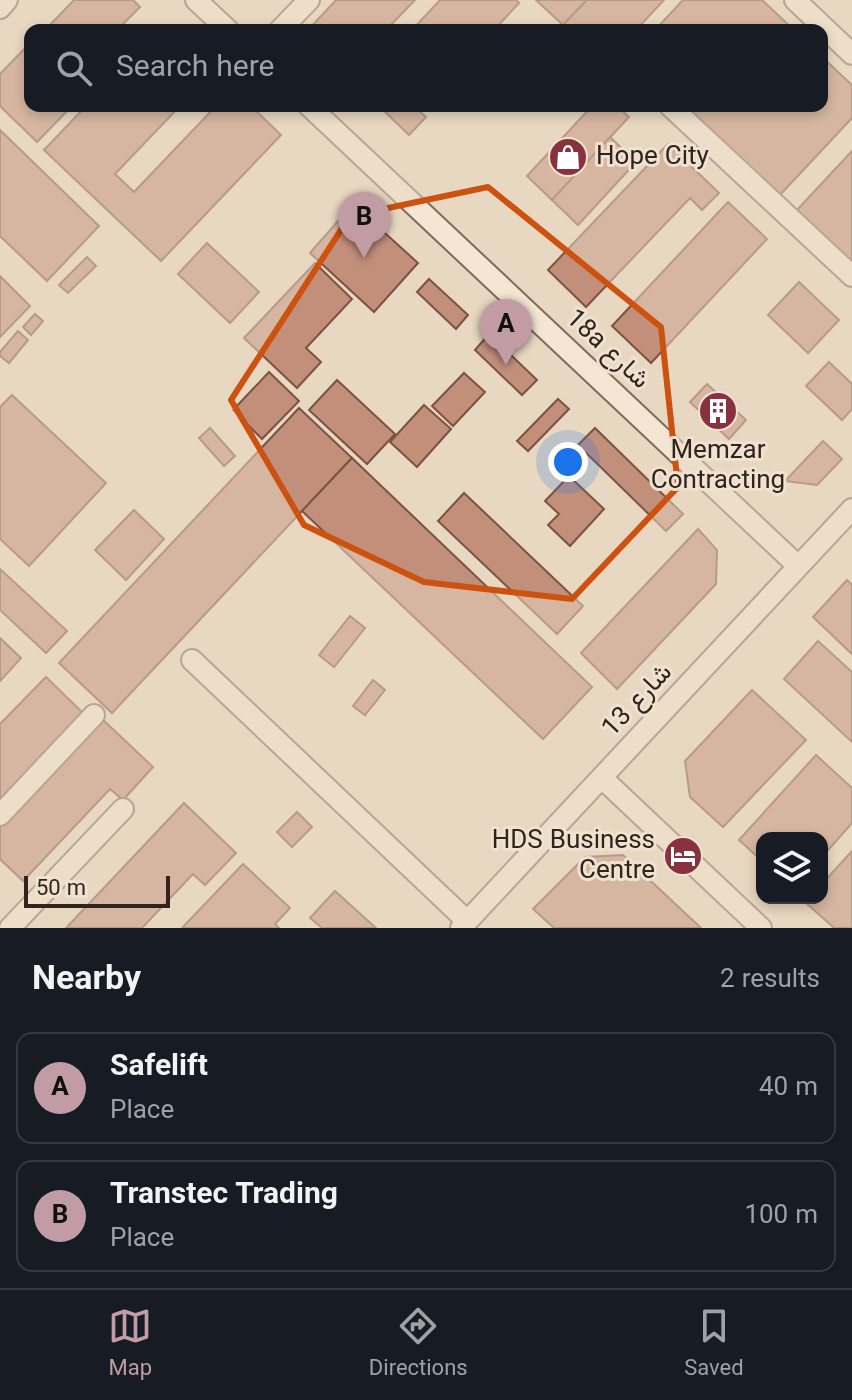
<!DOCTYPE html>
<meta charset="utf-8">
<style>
:root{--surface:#171b24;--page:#242831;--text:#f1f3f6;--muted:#9ea1a6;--line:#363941;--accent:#c29ca4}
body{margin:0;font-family:Georgia,Vazirmatn,serif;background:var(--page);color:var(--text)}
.controls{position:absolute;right:24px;bottom:24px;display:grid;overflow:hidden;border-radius:16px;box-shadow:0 4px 12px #0003}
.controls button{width:72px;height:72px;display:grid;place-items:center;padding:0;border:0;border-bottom:2px solid var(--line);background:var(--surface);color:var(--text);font:40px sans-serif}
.scale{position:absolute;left:24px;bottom:20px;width:146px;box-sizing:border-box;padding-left:8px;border:4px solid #31241d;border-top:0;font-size:22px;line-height:28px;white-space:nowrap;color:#31241d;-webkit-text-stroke:6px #f0e2d0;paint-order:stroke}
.you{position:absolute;left:568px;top:462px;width:28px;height:28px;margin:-20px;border:6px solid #fff;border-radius:50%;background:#1a73e8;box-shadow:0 0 0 12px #1a73e833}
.badge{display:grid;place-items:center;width:52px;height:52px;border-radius:50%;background:var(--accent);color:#111;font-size:26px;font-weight:700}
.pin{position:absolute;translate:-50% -66px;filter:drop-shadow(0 2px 4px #0008)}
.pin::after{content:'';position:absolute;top:42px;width:28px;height:24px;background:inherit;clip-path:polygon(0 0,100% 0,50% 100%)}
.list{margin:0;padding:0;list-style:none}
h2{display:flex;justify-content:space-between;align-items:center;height:104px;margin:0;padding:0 32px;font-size:34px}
h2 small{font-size:26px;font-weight:400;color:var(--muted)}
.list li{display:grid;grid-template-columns:52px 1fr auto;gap:24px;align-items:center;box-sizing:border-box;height:112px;margin:0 16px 16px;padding:0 16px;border:2px solid var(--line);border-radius:16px}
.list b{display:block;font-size:30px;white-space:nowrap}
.list p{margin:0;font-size:26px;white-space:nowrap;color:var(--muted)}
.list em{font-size:26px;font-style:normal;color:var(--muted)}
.icon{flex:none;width:44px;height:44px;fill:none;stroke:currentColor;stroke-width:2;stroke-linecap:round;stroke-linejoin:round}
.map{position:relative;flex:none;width:852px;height:928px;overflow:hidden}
.search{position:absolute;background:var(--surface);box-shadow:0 4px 12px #0003;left:24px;right:24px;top:24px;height:88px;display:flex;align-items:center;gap:20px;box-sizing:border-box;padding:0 28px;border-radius:16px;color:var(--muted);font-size:30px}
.sheet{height:360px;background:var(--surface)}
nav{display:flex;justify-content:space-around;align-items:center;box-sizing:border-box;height:112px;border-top:2px solid var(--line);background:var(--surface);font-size:22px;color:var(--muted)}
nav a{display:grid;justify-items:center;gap:4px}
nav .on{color:var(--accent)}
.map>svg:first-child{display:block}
.building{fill:#c28f7b;stroke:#7c5243;stroke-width:2}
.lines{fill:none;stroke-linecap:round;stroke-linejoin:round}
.minor-casing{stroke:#7f695b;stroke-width:24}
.minor{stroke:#f4e6d3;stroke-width:20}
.marked{fill:none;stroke:#cd510f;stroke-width:6;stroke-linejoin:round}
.labels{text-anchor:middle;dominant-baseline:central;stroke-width:6;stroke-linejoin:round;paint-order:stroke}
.poi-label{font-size:26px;fill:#31241d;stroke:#f0e2d0;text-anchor:start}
.street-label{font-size:26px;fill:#31241d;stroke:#f0e2d0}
</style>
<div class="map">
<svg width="852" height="928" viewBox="0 0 852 928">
<rect width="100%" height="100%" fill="#e8d7c1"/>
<g class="building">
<path d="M74,0H133L140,7L123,24L129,30H51L48,27Z"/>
<path d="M336,0H415L386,30H308Z"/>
<path d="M440,0H516L519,3L494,30H412Z"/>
<path d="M536,0H587L563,25Z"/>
<path d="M587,0H664L636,30H568L563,25Z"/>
<path d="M683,0H762L794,30H655Z"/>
<path d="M30,43V106H72L37,142L0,106V74Z"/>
<path d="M822,57L852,85V118L779,196L684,106H822Z"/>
<path d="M86,106H180L115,174L134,192L216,106H251L281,135L161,261L44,150Z"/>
<path d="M379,106H422L418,110L426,117L409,135Z"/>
<path d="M592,106H617L629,117L552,200L527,176Z"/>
<path d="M0,130L99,226L47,281L0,236Z"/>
<path d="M610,137L636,162L578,225L552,200Z"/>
<path d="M668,144L719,193L702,210L690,198L586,307L548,270Z"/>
<path d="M852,151V264L796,211Z"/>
<path d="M728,202L767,239L651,363L612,326Z"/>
<path d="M353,204L418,263L374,312L310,253Z"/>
<path d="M207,243L259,292L230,323L178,274Z"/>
<path d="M87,257L96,266L68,293L59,285Z"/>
<path d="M315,263L352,299L306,348L321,362L297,388L244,338Z"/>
<path d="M0,276L30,306L0,337Z"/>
<path d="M429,279L468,315L456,329L417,292Z"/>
<path d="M799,282L839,320L808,353L768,315Z"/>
<path d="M35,314L43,321L31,335L23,327Z"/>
<path d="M18,331L28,340L9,363L0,356V352Z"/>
<path d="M489,334L537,380L522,395L475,350Z"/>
<path d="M829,362L852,384V409L842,420L806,386Z"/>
<path d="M269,372L299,401L262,439L233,410Z"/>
<path d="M464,373L485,392L453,426L432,406Z"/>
<path d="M337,380L395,434L367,464L309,410Z"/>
<path d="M707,384L746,420L729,439L690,402Z"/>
<path d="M12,395L106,483L29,566L0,539V407Z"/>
<path d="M558,399L569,409L528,451L517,441Z"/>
<path d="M424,405L451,429L417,467L390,442Z"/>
<path d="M299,408L352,458L112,713L59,663Z"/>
<path d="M210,428L235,456L224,466L199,438Z"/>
<path d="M595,428L683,514L666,531L578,445Z"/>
<path d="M823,441L842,459L817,485L785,481Z"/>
<path d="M352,458L592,687L543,739L302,511Z"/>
<path d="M569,476L604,509L570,546L548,525L559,514L545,501Z"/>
<path d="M464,493L583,606L557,634L438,521Z"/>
<path d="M134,510L164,539L126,580L95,550Z"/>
<path d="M698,529L717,550L716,584L617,689L581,653Z"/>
<path d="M0,569L67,631L46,653L0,610Z"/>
<path d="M847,580L852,585V654L813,617Z"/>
<path d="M350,616L365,628L334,667L319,655Z"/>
<path d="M0,638L21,658L0,681Z"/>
<path d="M818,641L852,672V742L784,679Z"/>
<path d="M46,677L86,716L0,806V724Z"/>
<path d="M373,680L385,690L365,715L353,706Z"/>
<path d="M752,690L806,740L723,827L690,797L685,761Z"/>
<path d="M101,718L153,767L123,800L110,789L23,881L0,859V825Z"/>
<path d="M816,755L852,788V823L822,857V838H762V861L739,840Z"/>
<path d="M184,803L236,853L205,885L193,874L142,928H66Z"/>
<path d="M297,812L312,827L292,847L277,832Z"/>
<path d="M852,851V928H834L805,902L809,898H822V884Z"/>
<path d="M623,855L701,928H554L533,909L585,857Z"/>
<path d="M243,864L290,908L275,924L279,928H182Z"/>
<path d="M335,891L376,928H322L310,918Z"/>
</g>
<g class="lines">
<g class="minor-casing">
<g id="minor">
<path d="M196,0L228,30"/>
<path d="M795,0L852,54"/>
<path d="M0,8L7,0"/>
<path d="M280,30L309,0"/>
<path d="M309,106L798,566"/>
<path d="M670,106L852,276"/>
<path d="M192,660L467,921"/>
<path d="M602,778L761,928"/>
<path d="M0,815L94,715"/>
<path d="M10,928L123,809"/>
<path d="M461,928L852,509"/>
</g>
</g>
<use href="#minor" class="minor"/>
</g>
<path d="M0 0H852V928H0ZM488,187L661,327L678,487L572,599L424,582L304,525L231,400L350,216Z" fill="#e8d7c1" fill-opacity=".55" fill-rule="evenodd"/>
<path class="marked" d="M488,187L661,327L678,487L572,599L424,582L304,525L231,400L350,216Z"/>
<defs>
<g id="shop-disc" transform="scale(2)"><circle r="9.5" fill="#88323f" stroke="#f0e2d0"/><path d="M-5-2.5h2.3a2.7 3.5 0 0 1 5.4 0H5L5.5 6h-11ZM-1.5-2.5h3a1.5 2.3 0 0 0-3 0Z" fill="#fff"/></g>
<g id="building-disc" transform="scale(2)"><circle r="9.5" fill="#88323f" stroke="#f0e2d0"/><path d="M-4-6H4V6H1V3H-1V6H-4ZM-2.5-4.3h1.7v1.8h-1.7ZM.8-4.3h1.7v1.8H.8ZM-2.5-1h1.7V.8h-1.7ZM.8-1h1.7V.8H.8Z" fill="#fff"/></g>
<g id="hotel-disc" transform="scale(2)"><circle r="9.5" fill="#88323f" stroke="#f0e2d0"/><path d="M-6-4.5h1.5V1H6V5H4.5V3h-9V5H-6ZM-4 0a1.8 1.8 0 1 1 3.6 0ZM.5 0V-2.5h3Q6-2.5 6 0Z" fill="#fff"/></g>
</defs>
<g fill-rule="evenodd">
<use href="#shop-disc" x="568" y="157"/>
<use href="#building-disc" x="718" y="411"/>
<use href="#hotel-disc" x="683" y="856"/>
</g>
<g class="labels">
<g class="poi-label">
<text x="596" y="157">Hope City</text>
<text x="718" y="451" text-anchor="middle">Memzar<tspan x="718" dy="30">Contracting</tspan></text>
<text x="655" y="841" text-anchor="end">HDS Business<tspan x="655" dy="30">Centre</tspan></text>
</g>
<g class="street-label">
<text transform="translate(607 350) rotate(43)">18a شارع</text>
<text transform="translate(638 701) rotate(-47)">شارع 13</text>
</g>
</g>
</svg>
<div class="controls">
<button><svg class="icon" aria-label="layers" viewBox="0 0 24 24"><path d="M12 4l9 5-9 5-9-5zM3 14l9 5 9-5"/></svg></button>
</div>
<div class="scale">50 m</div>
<div class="you"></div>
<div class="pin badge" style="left:506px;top:365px">A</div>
<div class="pin badge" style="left:364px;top:258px">B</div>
<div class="search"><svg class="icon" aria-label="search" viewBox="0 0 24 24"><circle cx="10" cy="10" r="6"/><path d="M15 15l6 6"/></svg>Search here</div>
</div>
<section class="sheet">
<h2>Nearby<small>2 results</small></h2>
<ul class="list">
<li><span class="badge">A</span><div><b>Safelift</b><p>Place</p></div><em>40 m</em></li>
<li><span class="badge">B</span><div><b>Transtec Trading</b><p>Place</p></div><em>100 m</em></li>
</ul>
</section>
<nav>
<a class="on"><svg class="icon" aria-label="map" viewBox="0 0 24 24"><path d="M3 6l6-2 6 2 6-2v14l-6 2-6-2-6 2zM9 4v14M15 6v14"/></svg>Map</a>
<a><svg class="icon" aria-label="directions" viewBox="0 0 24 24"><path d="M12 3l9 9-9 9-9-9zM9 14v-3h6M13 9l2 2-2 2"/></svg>Directions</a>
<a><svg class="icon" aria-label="saved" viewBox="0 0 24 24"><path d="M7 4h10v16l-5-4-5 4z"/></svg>Saved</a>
</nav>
